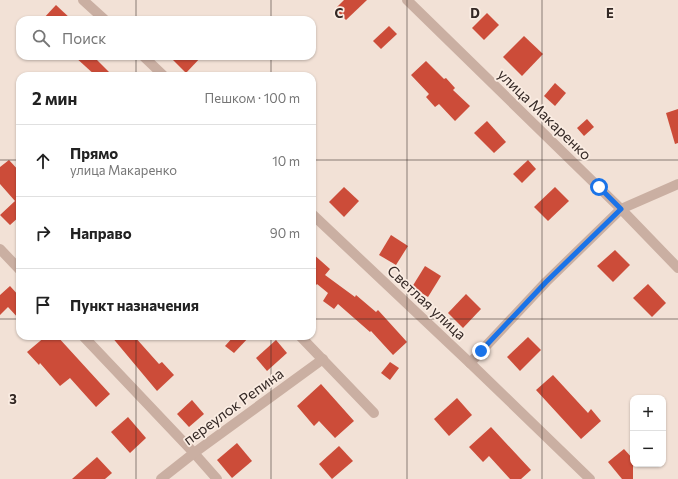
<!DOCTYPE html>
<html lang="ru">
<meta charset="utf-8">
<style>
:root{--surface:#fff;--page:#f6f6f6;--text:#222;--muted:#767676;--line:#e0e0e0}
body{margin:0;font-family:Commissioner,sans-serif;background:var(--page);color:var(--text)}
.controls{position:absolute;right:12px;bottom:12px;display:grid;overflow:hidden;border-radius:8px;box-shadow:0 1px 3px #0004}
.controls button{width:36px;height:36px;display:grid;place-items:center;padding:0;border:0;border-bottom:1px solid var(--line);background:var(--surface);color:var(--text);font:20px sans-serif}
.stop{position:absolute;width:12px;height:12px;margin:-9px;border:3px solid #1a73e8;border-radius:50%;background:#fff}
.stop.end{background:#1a73e8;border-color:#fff;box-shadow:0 1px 4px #0008}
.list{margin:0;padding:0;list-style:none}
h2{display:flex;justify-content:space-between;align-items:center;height:52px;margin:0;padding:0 16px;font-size:17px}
h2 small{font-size:13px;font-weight:400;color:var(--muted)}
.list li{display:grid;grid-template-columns:26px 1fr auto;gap:12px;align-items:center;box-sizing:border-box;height:72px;padding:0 16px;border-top:1px solid var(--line)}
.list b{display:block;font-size:15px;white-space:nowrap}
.list p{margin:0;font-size:13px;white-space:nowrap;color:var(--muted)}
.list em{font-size:13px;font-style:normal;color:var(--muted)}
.icon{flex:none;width:22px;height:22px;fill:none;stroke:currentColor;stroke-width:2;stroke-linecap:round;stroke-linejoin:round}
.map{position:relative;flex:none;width:678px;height:479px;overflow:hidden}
.search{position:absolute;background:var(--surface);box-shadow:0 1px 3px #0004;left:16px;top:16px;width:300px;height:44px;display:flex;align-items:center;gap:10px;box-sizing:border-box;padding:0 14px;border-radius:12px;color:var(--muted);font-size:15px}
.panel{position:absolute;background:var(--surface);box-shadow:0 1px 3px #0004;left:16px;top:72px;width:300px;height:268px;border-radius:12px}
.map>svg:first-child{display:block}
.building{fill:#cc4c39}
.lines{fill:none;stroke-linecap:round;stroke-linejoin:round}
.minor{stroke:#caafa2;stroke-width:10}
.route{stroke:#1a73e8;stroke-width:5}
.grid{fill:none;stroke:#342825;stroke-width:1;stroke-opacity:0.55}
.labels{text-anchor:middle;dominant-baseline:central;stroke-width:3.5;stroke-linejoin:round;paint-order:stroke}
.street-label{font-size:15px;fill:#342825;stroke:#faece2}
.grid-label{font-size:13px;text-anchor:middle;font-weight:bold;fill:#342825;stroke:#faece2;stroke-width:3.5;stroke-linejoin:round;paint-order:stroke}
</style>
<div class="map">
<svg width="678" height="479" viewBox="0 0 678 479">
<rect width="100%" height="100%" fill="#f2e1d6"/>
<g class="building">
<path d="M344,0H367L346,20L335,9Z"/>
<path d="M56,5L72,20H42Z"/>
<path d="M487,13L499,25L484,40L472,28Z"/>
<path d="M389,26L397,34L381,49L373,41Z"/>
<path d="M524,36L543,54L522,76L503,57Z"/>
<path d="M74,56H93L113,76H96Z"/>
<path d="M169,56H202L186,73Z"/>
<path d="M426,61L444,79L446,78L455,88L453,90L470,106L455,121L439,104L435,107L426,97L429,94L411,75Z"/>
<path d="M555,83L566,93L555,106L544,96Z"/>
<path d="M678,109V143L675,144L666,113Z"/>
<path d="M587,119L594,127L584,136L577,128Z"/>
<path d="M487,121L506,142L494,153L474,133Z"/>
<path d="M9,160L20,172V216L10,225L0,215L15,201L0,184V167Z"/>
<path d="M528,160L536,169L522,183L513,174Z"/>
<path d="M344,187L359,201L344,217L329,202Z"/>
<path d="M555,187L569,201L548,221L534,207Z"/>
<path d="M391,235L408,246L396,265L379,255Z"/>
<path d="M615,250L630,265L613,282L597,266Z"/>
<path d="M312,253L330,269L325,275L355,297L356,295L376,312L378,310L407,342L393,355L371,331L370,332L338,304L334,309L323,301L328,293L317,284L312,290Z"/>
<path d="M425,266L441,276L428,297L412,287Z"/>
<path d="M648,284L666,303L652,317L633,298Z"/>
<path d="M10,286L20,297V320L8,307L0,315V295Z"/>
<path d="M466,294L481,309L463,328L448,313Z"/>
<path d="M46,336H57L110,394L96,407L70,378L60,386L40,363L39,365L27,352Z"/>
<path d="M111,336H134L159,364L162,362L174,375L157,391Z"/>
<path d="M234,336H250L234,353L225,346Z"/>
<path d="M528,337L541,350L520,371L507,357Z"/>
<path d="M276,340L287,353L267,371L256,358Z"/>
<path d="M390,362L399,368L390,380L381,373Z"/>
<path d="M553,375L588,413L591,409L601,421L581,439L536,390Z"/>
<path d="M321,384L354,421L335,438L319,421L314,426L297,406Z"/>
<path d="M457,398L472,415L449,436L434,419Z"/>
<path d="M192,400L204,414L189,427L177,414Z"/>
<path d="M128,417L146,438L130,453L111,432Z"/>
<path d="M491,427L531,470L521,479H510L489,456L483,462L469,447Z"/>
<path d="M237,443L252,461L232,478L217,460Z"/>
<path d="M339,446L353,461L332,479L319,464Z"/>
<path d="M624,449L633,459V479H622L608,462Z"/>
<path d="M97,457L112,473L105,479H72Z"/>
</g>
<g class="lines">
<g class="minor">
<path d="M83,0L105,20"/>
<path d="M407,0L621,209L678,268"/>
<path d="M143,56L164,76"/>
<path d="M312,214L470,363L590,479"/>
<path d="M0,249L20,270"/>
<path d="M83,336L194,453L217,479"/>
<path d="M300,336L374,413"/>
<path d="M470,363L546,282L621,209L678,184"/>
<path d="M161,479L194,453L323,359"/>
</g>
</g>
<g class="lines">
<path class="route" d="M481,351L546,282L621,209L599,187"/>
</g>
<path class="grid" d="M136,0V20M271,0V20M407,0V479M542,0V479M136,56V76M271,56V76M0,160H20M312,160H678M0,319H20M312,319H678M136,336V479M271,336V479"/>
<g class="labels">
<g class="street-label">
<text transform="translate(545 114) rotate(44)">улица Макаренко</text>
<text transform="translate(427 302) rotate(43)">Светлая улица</text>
<text transform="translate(233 406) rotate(-36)">переулок Репина</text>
</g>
</g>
<g class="grid-label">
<text x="339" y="18">C</text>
<text x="475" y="18">D</text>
<text x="610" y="18">E</text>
<text x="13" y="404">3</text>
</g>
</svg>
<div class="controls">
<button>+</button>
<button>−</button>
</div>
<div class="stop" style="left:599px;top:187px"></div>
<div class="stop end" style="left:481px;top:351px"></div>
<div class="search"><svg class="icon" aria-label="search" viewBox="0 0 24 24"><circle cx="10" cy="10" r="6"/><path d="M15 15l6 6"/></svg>Поиск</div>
<section class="panel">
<h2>2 мин<small>Пешком · 100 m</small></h2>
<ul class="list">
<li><svg class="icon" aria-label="ahead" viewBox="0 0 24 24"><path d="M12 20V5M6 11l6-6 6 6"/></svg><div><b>Прямо</b><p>улица Макаренко</p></div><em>10 m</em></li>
<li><svg class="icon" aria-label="right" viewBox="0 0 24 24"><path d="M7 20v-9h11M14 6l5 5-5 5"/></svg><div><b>Направо</b></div><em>90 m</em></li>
<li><svg class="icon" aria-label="arrive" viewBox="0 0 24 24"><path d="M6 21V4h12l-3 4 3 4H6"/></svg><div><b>Пункт назначения</b></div></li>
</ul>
</section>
</div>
